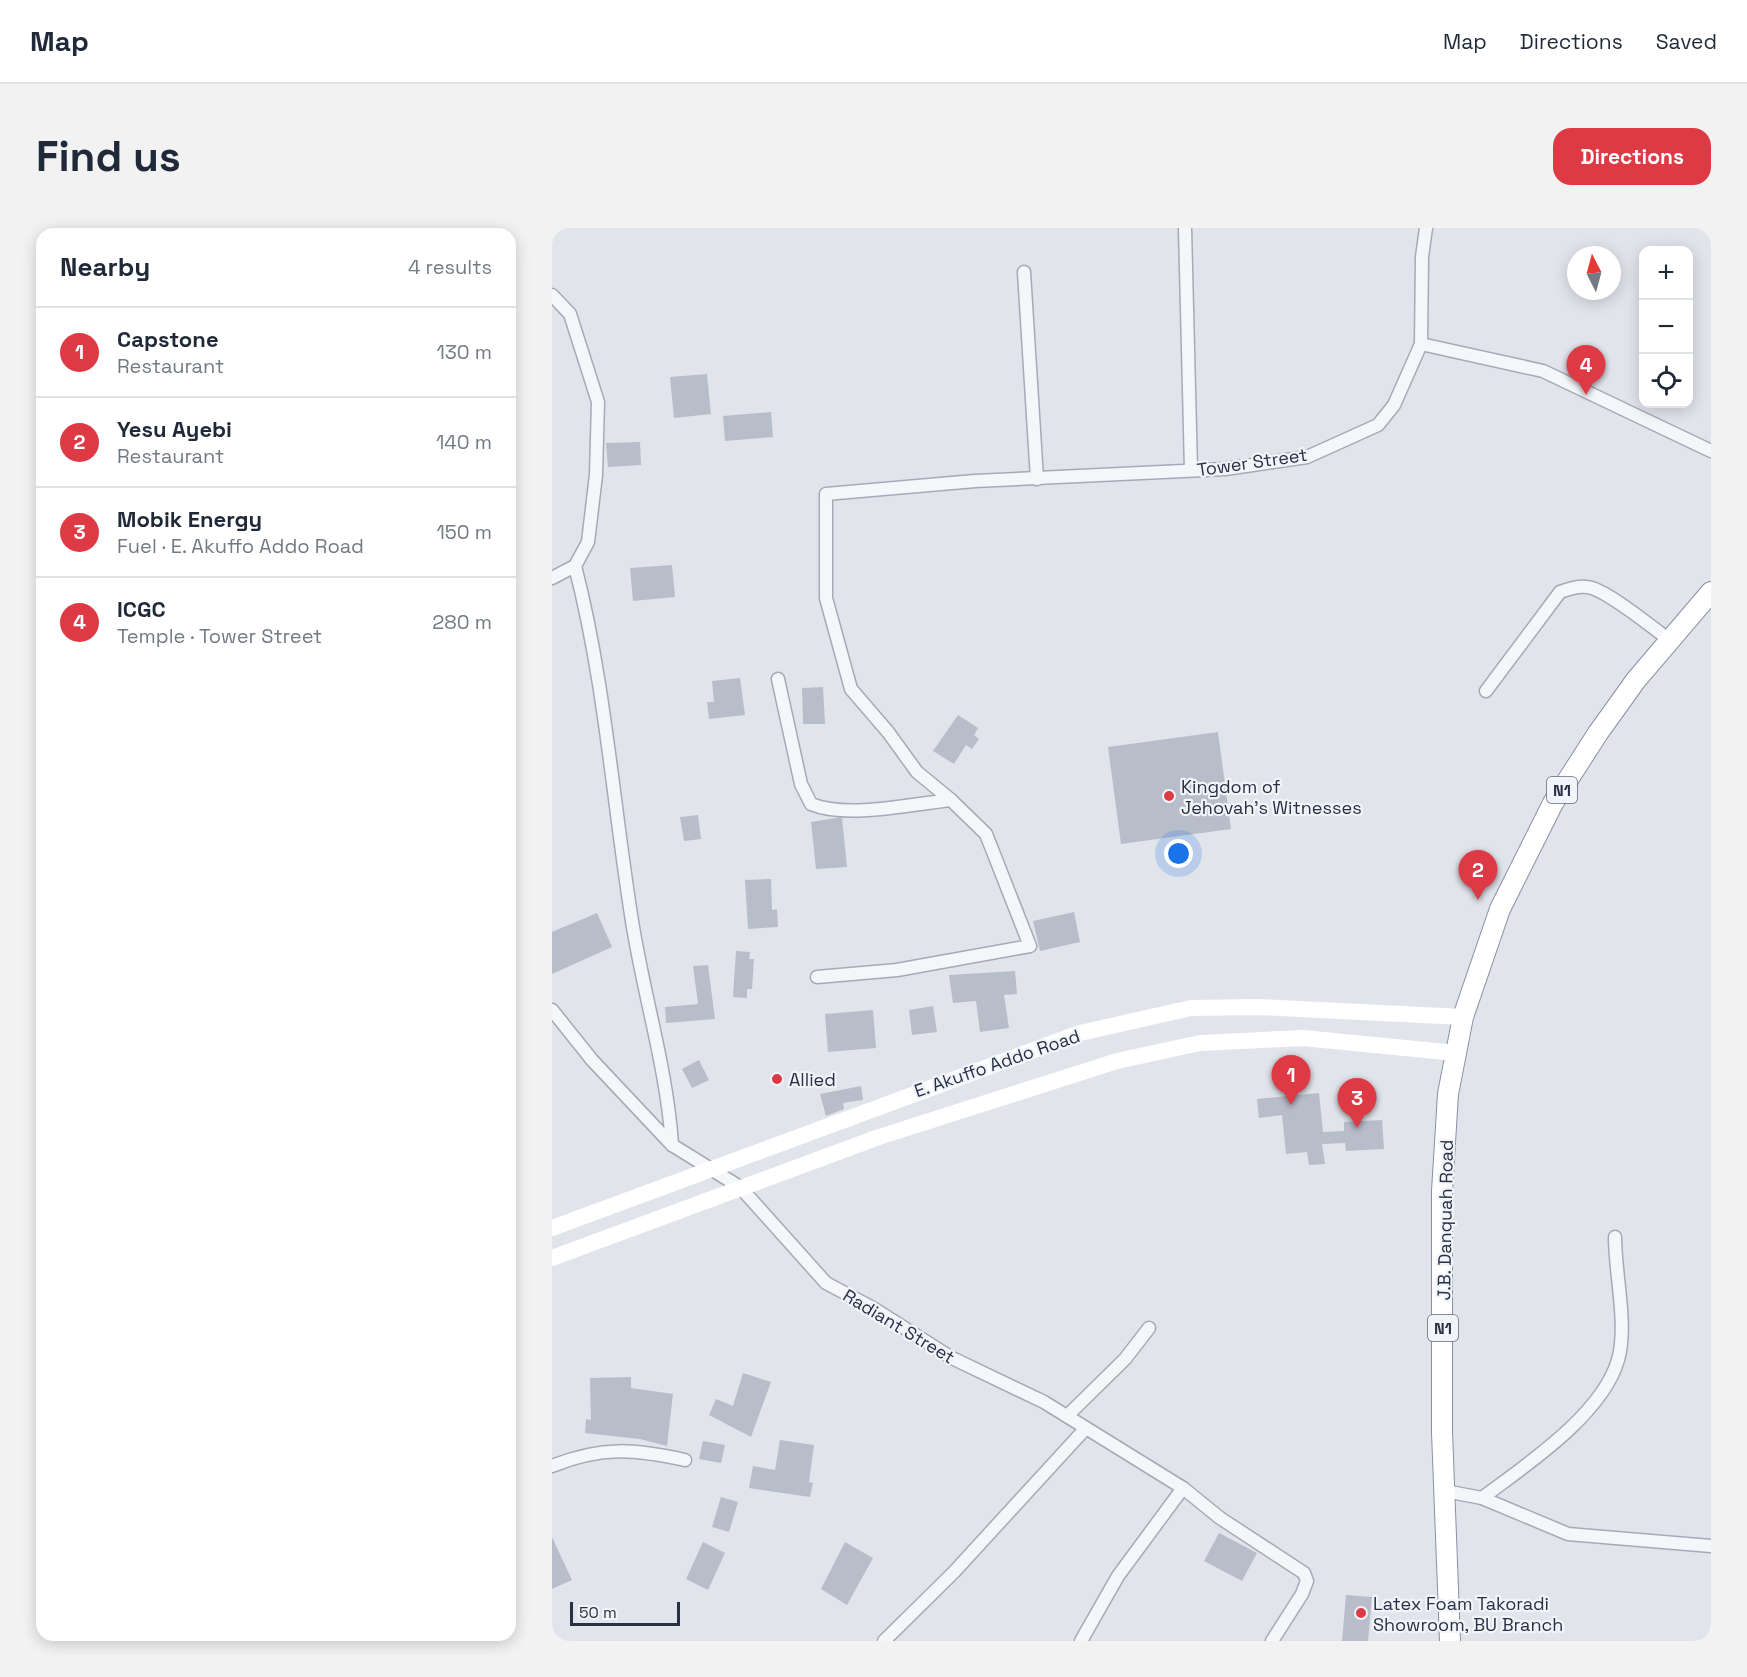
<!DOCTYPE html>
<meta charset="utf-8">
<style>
:root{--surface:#fff;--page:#f2f2f3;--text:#1f2937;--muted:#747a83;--line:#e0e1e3;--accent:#dd3a45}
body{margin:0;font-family:"Space Grotesk",sans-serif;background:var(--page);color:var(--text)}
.controls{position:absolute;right:18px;top:18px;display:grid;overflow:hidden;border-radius:12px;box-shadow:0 3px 15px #0003}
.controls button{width:54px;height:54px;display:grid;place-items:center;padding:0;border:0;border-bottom:2px solid var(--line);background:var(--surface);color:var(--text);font:30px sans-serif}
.compass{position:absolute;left:1015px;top:18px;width:54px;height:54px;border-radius:50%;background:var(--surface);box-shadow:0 3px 15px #0003;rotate:354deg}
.scale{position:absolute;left:18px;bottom:15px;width:110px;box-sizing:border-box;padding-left:6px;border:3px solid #273045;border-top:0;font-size:16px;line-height:21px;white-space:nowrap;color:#273045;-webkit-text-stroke:4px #f1f4f8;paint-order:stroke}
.you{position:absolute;left:627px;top:626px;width:21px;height:21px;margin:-15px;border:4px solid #fff;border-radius:50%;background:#1a73e8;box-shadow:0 0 0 9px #1a73e833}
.badge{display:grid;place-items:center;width:39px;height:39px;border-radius:50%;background:var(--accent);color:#fff;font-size:20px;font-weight:700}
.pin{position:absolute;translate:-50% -50px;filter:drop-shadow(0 2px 3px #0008)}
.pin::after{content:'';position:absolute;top:32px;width:21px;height:18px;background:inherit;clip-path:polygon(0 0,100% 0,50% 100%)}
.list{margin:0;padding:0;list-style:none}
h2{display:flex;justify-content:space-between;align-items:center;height:78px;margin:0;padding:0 24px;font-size:26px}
h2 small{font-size:20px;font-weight:400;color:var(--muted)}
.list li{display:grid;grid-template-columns:39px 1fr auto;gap:18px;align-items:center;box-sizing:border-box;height:90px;padding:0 24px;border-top:2px solid var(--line)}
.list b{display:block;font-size:22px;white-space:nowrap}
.list p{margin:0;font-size:20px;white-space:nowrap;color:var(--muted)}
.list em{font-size:20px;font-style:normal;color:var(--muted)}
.icon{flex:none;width:33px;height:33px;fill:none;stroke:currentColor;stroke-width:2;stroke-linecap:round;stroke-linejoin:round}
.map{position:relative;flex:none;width:1159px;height:1413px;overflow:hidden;border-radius:18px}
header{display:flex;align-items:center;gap:36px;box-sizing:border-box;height:84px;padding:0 30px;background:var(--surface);border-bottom:2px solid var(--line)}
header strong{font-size:28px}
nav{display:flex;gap:33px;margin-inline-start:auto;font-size:21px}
.intro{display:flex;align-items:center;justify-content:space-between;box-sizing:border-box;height:144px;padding:0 36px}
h1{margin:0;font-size:42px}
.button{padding:15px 27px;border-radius:18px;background:var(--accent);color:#fff;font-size:21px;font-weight:700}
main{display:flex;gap:36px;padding:0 36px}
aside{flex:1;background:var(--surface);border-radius:18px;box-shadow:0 3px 15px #0003}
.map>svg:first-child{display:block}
.building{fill:#b8bdca}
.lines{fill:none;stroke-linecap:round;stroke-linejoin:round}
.minor-casing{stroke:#a5aab6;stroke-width:15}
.trunk-casing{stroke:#8790a4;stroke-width:22}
.minor{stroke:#f5f6f9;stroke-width:12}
.secondary{stroke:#fff;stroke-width:16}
.trunk{stroke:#fff;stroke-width:20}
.poi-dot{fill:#dd3a45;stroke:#f1f4f8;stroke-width:2}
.labels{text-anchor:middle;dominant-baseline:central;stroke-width:4.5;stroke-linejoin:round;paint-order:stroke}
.shield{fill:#f1f4f8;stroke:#646b7b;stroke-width:1.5}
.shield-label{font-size:16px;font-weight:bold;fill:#273045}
.street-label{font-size:18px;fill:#273045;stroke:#f1f4f8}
.poi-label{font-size:18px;fill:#273045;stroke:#f1f4f8;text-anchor:start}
</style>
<header>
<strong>Map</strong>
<nav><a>Map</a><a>Directions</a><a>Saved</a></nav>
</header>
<div class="intro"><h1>Find us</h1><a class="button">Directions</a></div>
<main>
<aside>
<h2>Nearby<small>4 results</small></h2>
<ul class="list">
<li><span class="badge">1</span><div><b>Capstone</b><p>Restaurant</p></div><em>130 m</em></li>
<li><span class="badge">2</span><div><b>Yesu Ayebi</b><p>Restaurant</p></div><em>140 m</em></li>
<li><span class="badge">3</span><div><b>Mobik Energy</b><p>Fuel · E. Akuffo Addo Road</p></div><em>150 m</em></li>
<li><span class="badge">4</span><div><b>ICGC</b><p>Temple · Tower Street</p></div><em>280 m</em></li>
</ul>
</aside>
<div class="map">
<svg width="1159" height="1413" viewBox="0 0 1159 1413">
<rect width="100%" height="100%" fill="#e1e4eb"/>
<g class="building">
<path d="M155,146L159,186L122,190L118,149Z"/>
<path d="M219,184L221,209L173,213L171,188Z"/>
<path d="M88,214L89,237L56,239L54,215Z"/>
<path d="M120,337L123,369L81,373L78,340Z"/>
<path d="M188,450L193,487L157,491L155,474H162L160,453Z"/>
<path d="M271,459L273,496H251L250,460Z"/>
<path d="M406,487L426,500L422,507L427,511L420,521L414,517L402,536L381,523Z"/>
<path d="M666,504L679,601L569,616L556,519Z"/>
<path d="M146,587L149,611L132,613L128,589Z"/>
<path d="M284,590H290L295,639L264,641L259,594Z"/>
<path d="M219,651L220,682L225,681L226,699L196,701L193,652Z"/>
<path d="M522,684L528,714L488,723L481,693Z"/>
<path d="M45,685L60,719L0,746V704Z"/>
<path d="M184,723L198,724L197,731H202L200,761H195V770L181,769Z"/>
<path d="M156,737L163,791L114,795L113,779L146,776L141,738Z"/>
<path d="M463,743L465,766L452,767L457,800L428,804L424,773L401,775L397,747Z"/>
<path d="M381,778L385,804L360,807L357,782Z"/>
<path d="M321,782L324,820L276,824L273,786Z"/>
<path d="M147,832L157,852L140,860L130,841Z"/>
<path d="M309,858L311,872L291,875L292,881L274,888L268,866Z"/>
<path d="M767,865L771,904L792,903V894L830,892L832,921L794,923L793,915L770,916L773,936L757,937L755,924L734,926L730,887L707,890L705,871Z"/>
<path d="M191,1145L219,1154L199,1209L157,1187L164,1171L181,1178Z"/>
<path d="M79,1149V1160L121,1166L115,1218L88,1211L33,1205L34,1191L39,1192L38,1150Z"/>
<path d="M228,1212L262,1217L257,1254L261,1255L258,1269L197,1260L201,1238L223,1242Z"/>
<path d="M151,1213L173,1217L169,1235L147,1231Z"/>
<path d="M169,1269L186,1274L177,1304L160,1299Z"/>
<path d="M667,1305L705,1325L690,1353L652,1333Z"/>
<path d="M0,1309L20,1352L0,1361Z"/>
<path d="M151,1314L173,1325L156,1362L134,1351Z"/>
<path d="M293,1314L321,1330L295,1377L269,1361Z"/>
<path d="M794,1367L820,1369L816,1413H790Z"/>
</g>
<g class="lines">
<g class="minor-casing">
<g id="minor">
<path d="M633,0L639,242"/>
<path d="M472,44L485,251"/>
<path d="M0,67L18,86L46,174L44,247L36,314L23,338"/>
<path d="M869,116L991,143L1159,223"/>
<path d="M0,350L23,338C53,454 61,575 80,693C92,769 115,841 120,917"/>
<path d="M226,451L249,556L259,576C295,591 360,576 399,572"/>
<path d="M934,463L1008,364C1016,361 1026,358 1035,359C1053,360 1102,401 1119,413"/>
<path d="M265,749L345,742L478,718L434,606L399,572L365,544L336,504L299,461L274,370V266L423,253L673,241L755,229L826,197L842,177L869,116L870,29L874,0"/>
<path d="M0,782L40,832L120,917L188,959L274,1055L321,1080L400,1130L492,1174L631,1260L566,1348L529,1413"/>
<path d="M515,1188L573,1131L597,1100"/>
<path d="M0,1238C50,1218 82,1221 133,1232"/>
<path d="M631,1260L668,1290L752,1345L755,1353L750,1366L720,1413"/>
<path d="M893,1263L930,1270L1016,1306L1159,1318"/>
<path d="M930,1270C974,1237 1050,1187 1066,1132C1076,1097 1063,1047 1063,1009"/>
<path d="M332,1413L402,1344L534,1200"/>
</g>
</g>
<g class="trunk-casing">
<path id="trunk" d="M898,1413L890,1204V963L896,866L911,789L948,681L1001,575L1046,505L1084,452L1159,364"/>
</g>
<use href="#minor" class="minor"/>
<g class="secondary">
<path d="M0,1000L528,805L639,780L706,779L911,789"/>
<path d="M0,1030L327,909L565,833L648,815L751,810L904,825"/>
</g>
<use href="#trunk" class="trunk"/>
</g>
<g class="poi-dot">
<circle cx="617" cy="568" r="6"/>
<circle cx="225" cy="851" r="6"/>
<circle cx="809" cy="1385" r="6"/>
</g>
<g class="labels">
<g class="shield">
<rect x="995" y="549" width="30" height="26" rx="4.5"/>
<rect x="876" y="1087" width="30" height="26" rx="4.5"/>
</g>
<g class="shield-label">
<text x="1010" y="562">N1</text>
<text x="891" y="1100">N1</text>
</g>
<g class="street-label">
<text transform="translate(700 234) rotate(-8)">Tower Street</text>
<text transform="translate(445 835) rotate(-19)">E. Akuffo Addo Road</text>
<text transform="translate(893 992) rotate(-89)">J.B. Danquah Road</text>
<text transform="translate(347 1098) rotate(31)">Radiant Street</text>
</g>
<g class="poi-label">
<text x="629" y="558">Kingdom of<tspan x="629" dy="21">Jehovah's Witnesses</tspan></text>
<text x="237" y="851">Allied</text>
<text x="821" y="1375">Latex Foam Takoradi<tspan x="821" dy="21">Showroom, BU Branch</tspan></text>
</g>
</g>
</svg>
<div class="controls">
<button>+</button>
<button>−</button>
<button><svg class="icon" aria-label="locate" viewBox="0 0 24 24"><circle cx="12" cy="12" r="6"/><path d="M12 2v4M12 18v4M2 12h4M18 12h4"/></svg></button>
</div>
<svg class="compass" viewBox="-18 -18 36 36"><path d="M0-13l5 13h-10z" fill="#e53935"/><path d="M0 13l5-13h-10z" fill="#747a83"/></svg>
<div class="scale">50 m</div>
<div class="you"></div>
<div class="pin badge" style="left:739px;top:877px">1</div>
<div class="pin badge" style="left:926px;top:672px">2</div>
<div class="pin badge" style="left:805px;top:900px">3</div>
<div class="pin badge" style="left:1034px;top:167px">4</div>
</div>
</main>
